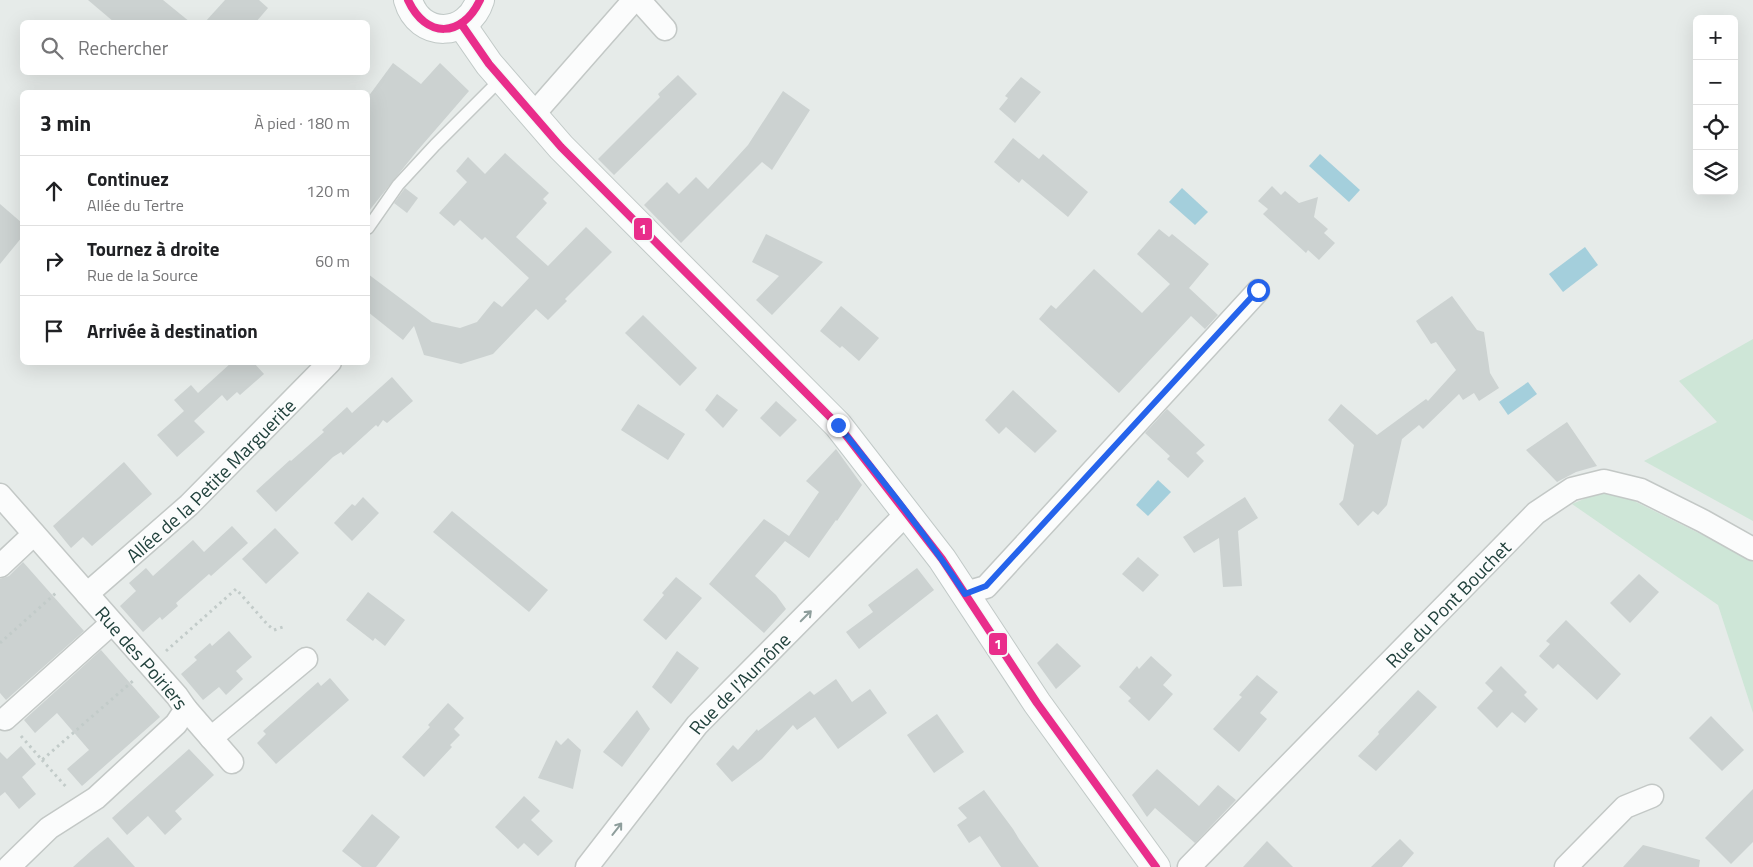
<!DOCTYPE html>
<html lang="fr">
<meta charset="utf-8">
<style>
:root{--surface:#fff;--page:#f2f2f2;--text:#202124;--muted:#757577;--line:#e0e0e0}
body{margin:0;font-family:"Titillium Web",sans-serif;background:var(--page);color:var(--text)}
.controls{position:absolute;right:15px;top:15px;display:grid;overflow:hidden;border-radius:8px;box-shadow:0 5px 20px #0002}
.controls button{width:45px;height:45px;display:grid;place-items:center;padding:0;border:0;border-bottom:1px solid var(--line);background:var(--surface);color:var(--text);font:25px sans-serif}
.stop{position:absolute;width:15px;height:15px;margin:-11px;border:4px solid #2563eb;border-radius:50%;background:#fff}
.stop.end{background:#2563eb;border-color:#fff;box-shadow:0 1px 5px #0008}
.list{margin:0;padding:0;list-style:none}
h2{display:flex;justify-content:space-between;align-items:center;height:65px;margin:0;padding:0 20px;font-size:21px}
h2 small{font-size:16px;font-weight:400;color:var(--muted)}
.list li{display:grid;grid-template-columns:32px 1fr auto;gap:15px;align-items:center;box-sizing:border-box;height:70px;padding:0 20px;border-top:1px solid var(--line)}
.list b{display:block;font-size:19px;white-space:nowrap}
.list p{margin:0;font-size:16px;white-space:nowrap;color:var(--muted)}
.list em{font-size:16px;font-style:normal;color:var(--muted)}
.icon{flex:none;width:28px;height:28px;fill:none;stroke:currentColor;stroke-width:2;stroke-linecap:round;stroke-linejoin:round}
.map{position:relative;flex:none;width:1753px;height:867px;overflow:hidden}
.search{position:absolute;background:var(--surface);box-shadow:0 5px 20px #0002;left:20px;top:20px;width:350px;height:55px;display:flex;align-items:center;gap:12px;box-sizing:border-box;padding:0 18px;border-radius:8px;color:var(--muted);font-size:19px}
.panel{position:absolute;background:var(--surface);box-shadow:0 5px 20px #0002;left:20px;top:90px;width:350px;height:275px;border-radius:8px}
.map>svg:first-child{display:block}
.green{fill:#cee6d7}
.water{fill:#a4cfdc}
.building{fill:#ccd2d1}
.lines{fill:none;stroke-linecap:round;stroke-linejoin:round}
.service-casing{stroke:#c3c8c6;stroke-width:14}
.minor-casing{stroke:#c3c8c6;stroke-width:25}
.secondary-casing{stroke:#c1c9c7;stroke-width:30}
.path{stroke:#c2cbc9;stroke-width:3;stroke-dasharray:2.5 4;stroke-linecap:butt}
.service{stroke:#fbfcfc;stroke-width:11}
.minor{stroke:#fbfcfc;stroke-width:22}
.secondary{stroke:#fbfcfc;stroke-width:28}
.bus-1-casing{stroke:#f4faf8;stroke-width:11}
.bus-1{stroke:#e92d8b;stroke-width:8}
.oneway{stroke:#8e9e9c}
.route{stroke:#2563eb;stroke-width:6}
.labels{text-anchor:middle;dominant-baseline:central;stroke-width:4.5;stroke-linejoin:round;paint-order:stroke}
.street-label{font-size:19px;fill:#21413c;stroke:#f4faf8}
.line-badge{stroke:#f4faf8;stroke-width:2}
.badge-label{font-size:14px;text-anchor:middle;font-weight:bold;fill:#fff}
</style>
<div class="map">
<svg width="1753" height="867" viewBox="0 0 1753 867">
<rect width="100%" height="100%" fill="#e6ebe9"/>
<g class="green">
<path d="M1753,339V521L1644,461L1717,422L1679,381Z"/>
<path d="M1616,492L1753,560V713L1718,605L1572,504L1598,493Z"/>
</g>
<g class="water">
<path d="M1320,154L1360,190L1349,202L1309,166Z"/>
<path d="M1182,188L1208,212L1195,225L1169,202Z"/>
<path d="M1585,247L1598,265L1563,292L1549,274Z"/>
<path d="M1528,382L1537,394L1508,415L1499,402Z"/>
<path d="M1158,480L1171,492L1148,516L1136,505Z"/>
</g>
<g class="building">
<path d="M88,0H163L190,22H114Z"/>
<path d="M225,0H259L268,8L256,22H205Z"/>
<path d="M393,63L421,84L440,63L469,91L417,151L368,212V97Z"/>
<path d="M678,75L697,94L614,175L598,159L660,97L658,94Z"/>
<path d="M1021,77L1041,92L1015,123L999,109L1008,98L1005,96Z"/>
<path d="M783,91L810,110L772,170L762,162L681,243L644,205L667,182L679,194L696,177L708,189L748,145Z"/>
<path d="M1013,138L1039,159L1043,154L1088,192L1068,217L1022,179L1019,183L994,162Z"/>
<path d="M505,153L549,193L543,199L547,203L516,237L548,266L586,227L612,252L565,299L567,301L548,320L536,309L493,354L461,364L424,355L414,326L403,340L368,312V274L432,322L460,328L477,322L494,301L502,307L529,278L485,237L482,240L460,220L454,226L439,213L467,182L456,171L468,157L485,174Z"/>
<path d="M1272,186L1281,195L1285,191L1299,203L1318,197L1314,217L1328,229L1324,233L1335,243L1319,260L1308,250L1306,253L1263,214L1268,209L1258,201Z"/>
<path d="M405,188L418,198L407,213L394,203Z"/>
<path d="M0,204L22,223V237L0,264Z"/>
<path d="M1159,229L1169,237L1172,234L1209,264L1189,288L1218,315L1205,329L1191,316L1119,393L1039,319L1051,305L1056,309L1094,269L1142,313L1170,284L1137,254Z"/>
<path d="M766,234L823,262L772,315L756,300L779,276L752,262Z"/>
<path d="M1452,296L1477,330L1484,332L1490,373L1499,388L1479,401L1474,393L1463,400L1459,394L1423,429L1419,425L1402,439L1387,505L1378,515L1373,511L1358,526L1339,504L1343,500L1354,445L1328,420L1341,404L1377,435L1426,399L1428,401L1456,370L1436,342L1431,344L1416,321Z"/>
<path d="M841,306L879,338L859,361L842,346L840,348L820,331Z"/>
<path d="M643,315L697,368L680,386L625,333Z"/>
<path d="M232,362H253L264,374L240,395L237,392L227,401L222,395L194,421L205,432L177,457L157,435L184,411L174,400L191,385L198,393Z"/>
<path d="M392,377L413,401L387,423L383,420L378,427L376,425L343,455L341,452L333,457L276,512L256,491L290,460L291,461L324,432L322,430L347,407L352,413Z"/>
<path d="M1013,390L1057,431L1035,453L1006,427L999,434L985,420Z"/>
<path d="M717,394L738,410L723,428L705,410Z"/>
<path d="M776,401L797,420L780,437L760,418Z"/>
<path d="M638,404L685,434L668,460L621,430Z"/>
<path d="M1167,409L1205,445L1196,453L1204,461L1188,478L1167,459L1170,456L1145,433Z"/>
<path d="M1567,422L1597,466L1576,472L1557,482L1526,450Z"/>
<path d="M836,449L862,485L837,521L836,520L809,558L785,541L755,576L776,595L786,609L764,633L709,584L764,519L789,536L819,492L806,481Z"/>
<path d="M124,462L152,494L92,546L83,537L71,548L53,526Z"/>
<path d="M363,497L379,513L352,541L334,523L352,504L355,506Z"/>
<path d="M1245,497L1258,518L1238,531L1242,586L1223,587L1219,538L1194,553L1183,537Z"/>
<path d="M452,511L548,590L529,612L433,532Z"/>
<path d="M232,526L248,543L211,576L209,574L176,603L178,606L162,620L160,617L143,632L120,606L136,591L129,583L146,568L153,576L193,540L204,552Z"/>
<path d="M275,528L299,553L266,584L242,559Z"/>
<path d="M1138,557L1159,575L1143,592L1122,574Z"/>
<path d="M23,562L84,631L6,700L0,693V579L9,576Z"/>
<path d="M917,568L934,590L859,649L846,632L873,612L868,605Z"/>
<path d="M1639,574L1659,592L1630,623L1610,603Z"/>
<path d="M676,577L702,598L666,640L643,620L664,595L662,593Z"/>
<path d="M368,592L405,620L385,646L375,638L373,641L346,620Z"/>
<path d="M1566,620L1621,674L1597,700L1558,664L1553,669L1539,656L1550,644L1546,641Z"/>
<path d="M229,631L252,657L236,671L243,679L226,695L219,687L203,700L181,674L197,660L194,657L210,643L212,646Z"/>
<path d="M1057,643L1081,666L1056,689L1037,663Z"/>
<path d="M101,650L160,717L82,786L67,769L89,750L57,713L35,733L24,720Z"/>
<path d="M677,651L699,668L671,704L652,687Z"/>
<path d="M1151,656L1172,675L1163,685L1173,694L1149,721L1128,701L1131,698L1119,687L1137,666L1139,669Z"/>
<path d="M1501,666L1527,692L1524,695L1538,709L1525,723L1512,712L1497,728L1477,708L1493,691L1485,683Z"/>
<path d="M1257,675L1278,692L1260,713L1267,719L1239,752L1213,729L1242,697L1239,695Z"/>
<path d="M330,678L349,700L276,764L257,743L266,734L263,731L318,682L321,686Z"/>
<path d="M836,679L852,702L870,689L887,713L838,749L815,717L797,730L793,725L762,759L732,782L716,764L733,745L738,750L757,729L758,731L810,691L814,695Z"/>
<path d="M1418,690L1437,707L1376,771L1358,756L1379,734L1378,732Z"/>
<path d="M448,703L464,718L454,729L460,735L450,745L452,747L424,777L402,757L430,727L428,725Z"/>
<path d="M637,710L650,729L622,767L603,752Z"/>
<path d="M937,714L964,752L934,773L907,735Z"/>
<path d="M1711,716L1744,750L1722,771L1689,738Z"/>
<path d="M568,738L581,750L573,789L538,778L556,740L561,745Z"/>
<path d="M21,746L36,764L22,777L36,794L19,809L5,792L0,796V752L7,759Z"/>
<path d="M189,749L214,775L175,811L182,819L165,835L148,816L127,835L112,818Z"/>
<path d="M1157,769L1199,806L1218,785L1236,800L1195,843L1155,808L1147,817L1132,795Z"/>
<path d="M1753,789V842L1731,864L1705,838Z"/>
<path d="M984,790L1013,829L1019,839L1039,867H1001L980,836L969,843L957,825L967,818L958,808Z"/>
<path d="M524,796L540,811L531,820L553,841L538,856L524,843L518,849L495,827Z"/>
<path d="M372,814L400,837L376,867H362L342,851Z"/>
<path d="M108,837L135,867H73L92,850Z"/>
<path d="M1400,839L1414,853L1402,867H1371Z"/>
<path d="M1267,841L1293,867H1243Z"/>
<path d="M1643,845L1700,860L1699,867H1623Z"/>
</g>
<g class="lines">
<g class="service-casing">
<path id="service" d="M368,228L398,185L435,145L501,79"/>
</g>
<g class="minor-casing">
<g id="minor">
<path d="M639,0L665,29"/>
<path d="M533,115L634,0"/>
<path id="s1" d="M0,495L177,696L186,709L176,724L96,798L49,828L9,867"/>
<path d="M0,566L34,534"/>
<path d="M965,593L986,587L1258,291"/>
<path id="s2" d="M87,594L189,505L330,362"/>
<path d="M186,709L232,762"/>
<path d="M5,719L112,623"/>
<path d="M211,738L306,659"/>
<path id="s3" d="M587,867L697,725L907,513"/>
<path id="s4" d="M1189,867L1536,513L1572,489L1604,481L1641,490L1703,521L1753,549"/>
<path d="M1566,867L1625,807L1652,796"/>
</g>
</g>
<g class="secondary-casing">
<g id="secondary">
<path d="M408,0C419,39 468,38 480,0"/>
<path d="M462,25L489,64L561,147L838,425L942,559L1037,703L1156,867"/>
</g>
</g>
<g class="path">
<path d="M0,643L56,593"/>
<path d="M166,651L236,589L268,625L274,630L283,627"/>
<path d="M21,736L42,760L134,680"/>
<path d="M42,760L68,789"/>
</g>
<use href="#service" class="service"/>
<use href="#minor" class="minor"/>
<use href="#secondary" class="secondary"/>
<g class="bus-1-casing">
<g id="bus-1">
<path d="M408,0C426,39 462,38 480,0"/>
<path d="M462,25L489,64L561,147L838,425L942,559L1037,703L1156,867"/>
</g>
</g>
<use href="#bus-1" class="bus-1"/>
</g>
<defs><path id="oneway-shaft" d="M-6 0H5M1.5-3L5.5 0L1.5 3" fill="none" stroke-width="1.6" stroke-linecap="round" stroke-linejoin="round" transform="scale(1.25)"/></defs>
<g class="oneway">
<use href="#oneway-shaft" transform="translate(806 616) rotate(-45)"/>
<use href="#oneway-shaft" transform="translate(617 829) rotate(-52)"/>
</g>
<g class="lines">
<path class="route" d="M838,425C882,480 926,534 965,594L986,586L1258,290"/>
</g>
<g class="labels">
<g class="street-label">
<text stroke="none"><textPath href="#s2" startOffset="168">Allée de la Petite Marguerite</textPath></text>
<text stroke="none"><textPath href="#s4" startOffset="369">Rue du Pont Bouchet</textPath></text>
<text stroke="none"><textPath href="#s1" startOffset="216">Rue des Poiriers</textPath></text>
<text stroke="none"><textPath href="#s3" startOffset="239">Rue de l'Aumône</textPath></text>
</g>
</g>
<g class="line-badge">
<rect x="633" y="217" width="20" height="24" rx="5" fill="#e92d8b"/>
<rect x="988" y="632" width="20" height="24" rx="5" fill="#e92d8b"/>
</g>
<g class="badge-label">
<text x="643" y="234">1</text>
<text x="998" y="649">1</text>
</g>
</svg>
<div class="controls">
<button>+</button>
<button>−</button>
<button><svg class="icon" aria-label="locate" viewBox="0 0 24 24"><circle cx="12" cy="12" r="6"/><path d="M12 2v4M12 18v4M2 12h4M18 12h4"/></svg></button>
<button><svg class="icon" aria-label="layers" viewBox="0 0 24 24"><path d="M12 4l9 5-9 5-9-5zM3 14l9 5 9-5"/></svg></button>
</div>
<div class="stop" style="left:1258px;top:290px"></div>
<div class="stop end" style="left:838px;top:425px"></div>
<div class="search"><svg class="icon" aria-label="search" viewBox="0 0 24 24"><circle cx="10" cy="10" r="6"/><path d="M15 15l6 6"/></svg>Rechercher</div>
<section class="panel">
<h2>3 min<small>À pied · 180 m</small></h2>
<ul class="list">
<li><svg class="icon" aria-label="ahead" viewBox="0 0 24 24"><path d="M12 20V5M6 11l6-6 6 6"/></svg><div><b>Continuez</b><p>Allée du Tertre</p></div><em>120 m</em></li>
<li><svg class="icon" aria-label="right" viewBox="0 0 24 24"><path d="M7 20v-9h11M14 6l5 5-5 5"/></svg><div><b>Tournez à droite</b><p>Rue de la Source</p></div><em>60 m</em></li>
<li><svg class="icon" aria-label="arrive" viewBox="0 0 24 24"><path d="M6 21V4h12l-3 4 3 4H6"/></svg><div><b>Arrivée à destination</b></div></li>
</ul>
</section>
</div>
